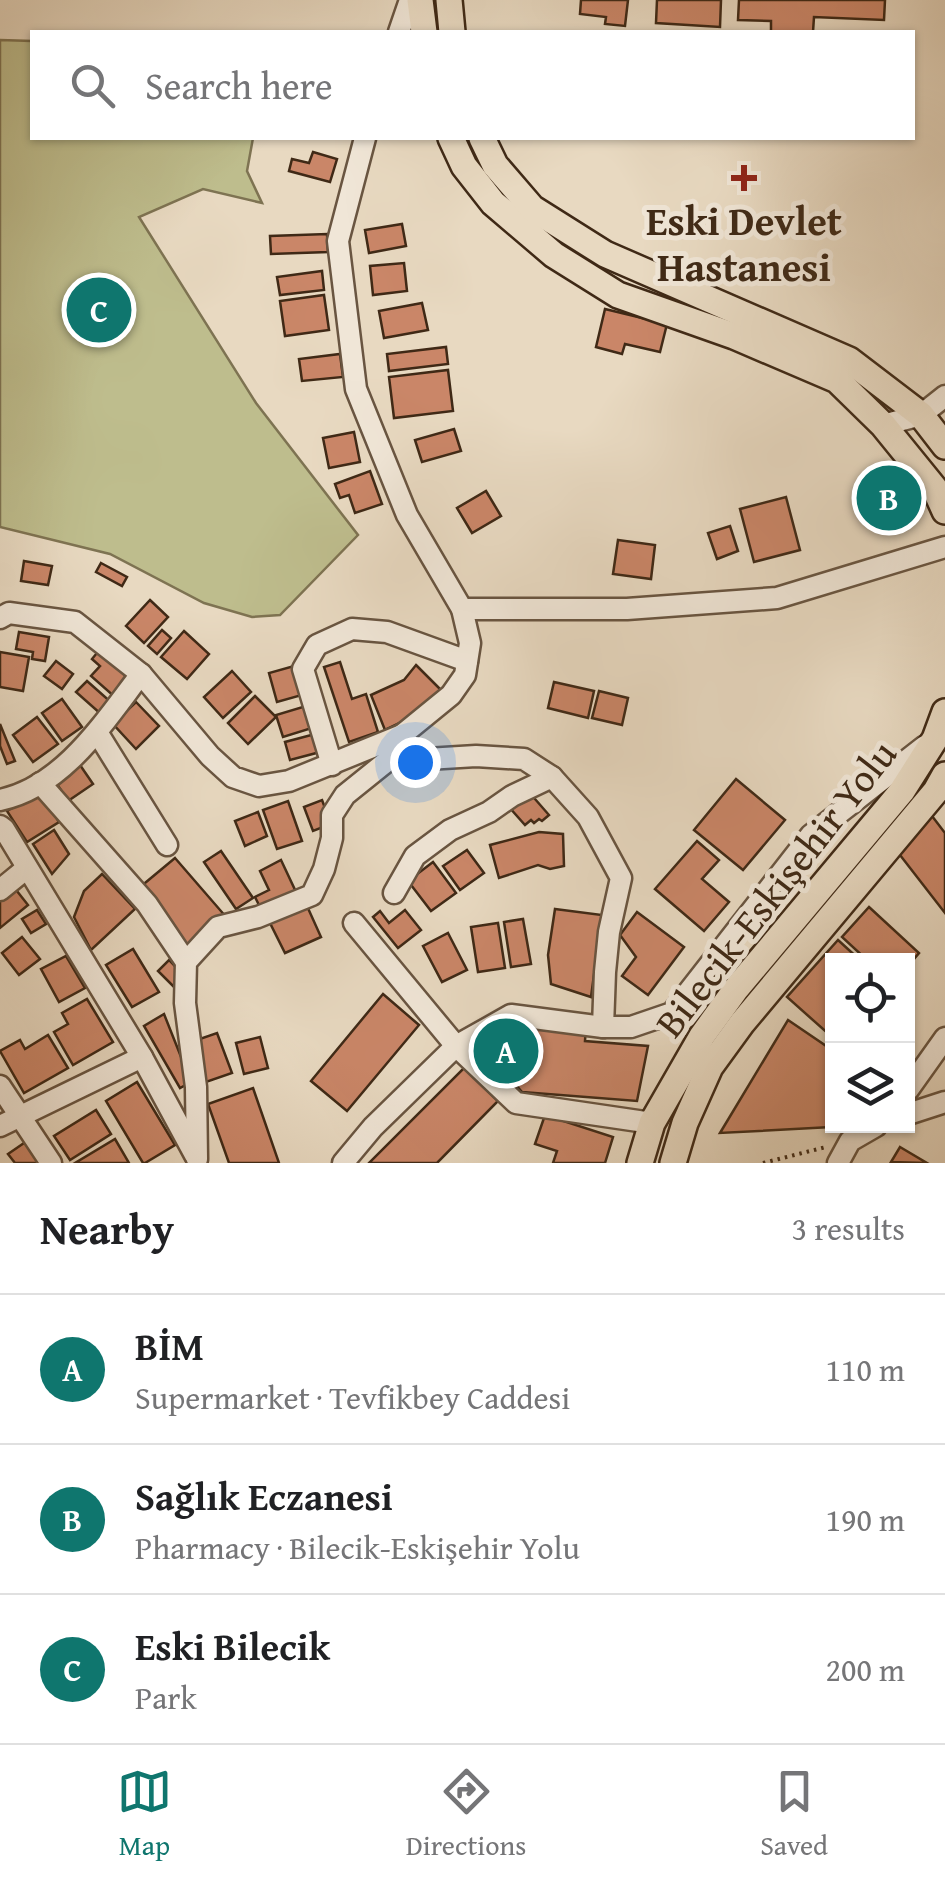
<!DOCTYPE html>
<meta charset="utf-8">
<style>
:root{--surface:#fff;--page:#f6f6f6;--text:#202124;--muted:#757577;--line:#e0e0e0;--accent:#0f766e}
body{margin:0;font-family:"Gentium Book Plus",serif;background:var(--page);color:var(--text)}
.controls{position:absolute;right:30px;bottom:30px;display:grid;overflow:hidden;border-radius:0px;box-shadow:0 2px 8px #0004}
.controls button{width:90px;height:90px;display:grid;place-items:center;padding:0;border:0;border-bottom:2px solid var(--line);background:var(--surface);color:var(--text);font:50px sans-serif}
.you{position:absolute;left:415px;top:762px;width:35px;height:35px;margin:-25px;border:8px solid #fff;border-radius:50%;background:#1a73e8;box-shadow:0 0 0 15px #1a73e833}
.badge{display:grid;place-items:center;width:65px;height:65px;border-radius:50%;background:var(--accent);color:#fff;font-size:32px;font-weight:700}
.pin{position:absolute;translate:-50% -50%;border:5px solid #fff;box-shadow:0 2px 10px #0006}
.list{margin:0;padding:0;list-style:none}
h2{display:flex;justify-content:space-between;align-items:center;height:130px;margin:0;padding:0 40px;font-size:42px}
h2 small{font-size:32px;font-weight:400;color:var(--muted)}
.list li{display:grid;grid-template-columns:65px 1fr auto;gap:30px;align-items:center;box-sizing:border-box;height:150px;padding:0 40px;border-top:2px solid var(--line)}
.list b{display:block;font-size:38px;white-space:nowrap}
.list p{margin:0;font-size:32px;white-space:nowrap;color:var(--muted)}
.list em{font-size:32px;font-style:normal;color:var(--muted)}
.icon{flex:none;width:55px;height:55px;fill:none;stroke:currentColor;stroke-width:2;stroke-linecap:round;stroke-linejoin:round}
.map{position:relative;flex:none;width:945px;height:1163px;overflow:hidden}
.search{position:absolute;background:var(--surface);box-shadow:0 2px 8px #0004;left:30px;right:30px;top:30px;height:110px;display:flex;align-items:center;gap:25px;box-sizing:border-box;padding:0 35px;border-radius:0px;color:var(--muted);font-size:38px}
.sheet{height:580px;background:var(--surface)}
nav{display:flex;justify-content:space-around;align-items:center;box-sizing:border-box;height:140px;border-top:2px solid var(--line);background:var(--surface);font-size:28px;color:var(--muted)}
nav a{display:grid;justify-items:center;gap:5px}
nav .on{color:var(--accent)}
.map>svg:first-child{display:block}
.green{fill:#bebd8d;stroke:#7e7352;stroke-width:2.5}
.building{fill:#ca8668;stroke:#3f2916;stroke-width:2.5}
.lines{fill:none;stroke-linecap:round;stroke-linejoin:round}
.minor-casing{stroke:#695541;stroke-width:25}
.major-casing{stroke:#3f2916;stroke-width:30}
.path{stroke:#3f2916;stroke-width:4;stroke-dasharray:2.5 5;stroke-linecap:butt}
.minor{stroke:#f0e6d7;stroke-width:20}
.major{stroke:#e8d9c1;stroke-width:25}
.poi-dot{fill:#8f2418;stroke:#f0e6d7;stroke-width:4}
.labels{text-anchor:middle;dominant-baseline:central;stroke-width:10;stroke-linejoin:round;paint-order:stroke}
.poi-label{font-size:40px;font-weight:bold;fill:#3f2916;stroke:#f0e6d7}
.street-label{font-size:40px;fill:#3f2916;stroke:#f0e6d7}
</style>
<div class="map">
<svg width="945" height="1163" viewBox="0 0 945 1163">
<rect width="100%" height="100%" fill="#e8d9c1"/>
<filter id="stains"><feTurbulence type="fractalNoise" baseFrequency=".002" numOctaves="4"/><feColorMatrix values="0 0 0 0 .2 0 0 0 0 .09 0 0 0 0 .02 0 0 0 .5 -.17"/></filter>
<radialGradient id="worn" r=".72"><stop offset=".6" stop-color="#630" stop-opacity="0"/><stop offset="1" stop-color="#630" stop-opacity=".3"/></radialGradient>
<path class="green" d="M0,40L32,41V138H253L247,171L262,203L203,189L139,217L256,403L358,535L280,615L252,617L204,603L110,554L0,527Z"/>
<g class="building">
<path d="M581,0H628L625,26L605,24L606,17L580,14Z"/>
<path d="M657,0H721L720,27L656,23Z"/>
<path d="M739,0H885L884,20L814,17L813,32H771V21L738,20Z"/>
<path d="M313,152L337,159L330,182L289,171L292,159L309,163Z"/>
<path d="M402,224L406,246L369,253L365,230Z"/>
<path d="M327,234L328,252L271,254L270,236Z"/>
<path d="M404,263L407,291L373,295L370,266Z"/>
<path d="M322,271L324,290L280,295L277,277Z"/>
<path d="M324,295L329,330L285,336L280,301Z"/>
<path d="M422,303L428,330L384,338L379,311Z"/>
<path d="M605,309L667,324L660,352L625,344L622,354L596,347Z"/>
<path d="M446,347L448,364L389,371L387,354Z"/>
<path d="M340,354L343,377L302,381L299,359Z"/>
<path d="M448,370L453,411L394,418L389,377Z"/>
<path d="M454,429L461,451L422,462L415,440Z"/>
<path d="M354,432L360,462L329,468L323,438Z"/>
<path d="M370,471L382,504L355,513L349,495L340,498L335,484Z"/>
<path d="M896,477L902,508L863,515L857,483Z"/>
<path d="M486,491L501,516L472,533L457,508Z"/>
<path d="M786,497L800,550L754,562L740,509Z"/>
<path d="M730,526L738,551L717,559L708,533Z"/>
<path d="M618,540L655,545L651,579L613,574Z"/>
<path d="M24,561L52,566L48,585L21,581Z"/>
<path d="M101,563L127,577L122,586L96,572Z"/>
<path d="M150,600L168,617L144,643L126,626Z"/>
<path d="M162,630L171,638L157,654L148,646Z"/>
<path d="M184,631L209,654L187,679L161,657Z"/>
<path d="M19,632L49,637L45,661L32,659L33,652L16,649Z"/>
<path d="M101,648L135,677L116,698L91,676L100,666L92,659Z"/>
<path d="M0,652L29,657L23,691L0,687Z"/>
<path d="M56,661L73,674L62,689L44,676Z"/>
<path d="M340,662L352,699L366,694L378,732L349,742L324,667Z"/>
<path d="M416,665L442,691L431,708L385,730L371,695L404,680Z"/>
<path d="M294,666L302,695L277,702L269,673Z"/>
<path d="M232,671L251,692L223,718L204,697Z"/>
<path d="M87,681L113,704L102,715L76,692Z"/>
<path d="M554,682L594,691L588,718L548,708Z"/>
<path d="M599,691L628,698L622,725L592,718Z"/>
<path d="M255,696L276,717L248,744L228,723Z"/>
<path d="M62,699L82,727L62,741L42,713Z"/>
<path d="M136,702L159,726L136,749L113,724Z"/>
<path d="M306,706L312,728L283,737L276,715Z"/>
<path d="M37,717L58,744L33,762L13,735Z"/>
<path d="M0,724L15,761L7,764L0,746Z"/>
<path d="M315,734L320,752L290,760L285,742Z"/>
<path d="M80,765L93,784L68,801L55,781Z"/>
<path d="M736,779L785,820L743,870L694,830Z"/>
<path d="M40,791L59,822L27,842L7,811Z"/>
<path d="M528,791L549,815L542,821L539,819L534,823L531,820L525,825L509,807Z"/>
<path d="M322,800L331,824L313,831L304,807Z"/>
<path d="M288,801L302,841L277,849L263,810Z"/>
<path d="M258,812L267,836L245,846L235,821Z"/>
<path d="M932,816L945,833V913L893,846Z"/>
<path d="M54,830L69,854L52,874L33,844Z"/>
<path d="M539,832L563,834L564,866L550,869L538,865L499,878L490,845Z"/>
<path d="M697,841L719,860L702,879L729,902L704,931L655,889Z"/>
<path d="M467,850L484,873L460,890L443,866Z"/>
<path d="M221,851L253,898L236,909L204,862Z"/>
<path d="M175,858L227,918L191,949L139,888Z"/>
<path d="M281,860L296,892L261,909L255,897L269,890L260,871Z"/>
<path d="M433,862L456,893L431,911L408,881Z"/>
<path d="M102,874L135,909L91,950L74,917L84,891Z"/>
<path d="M13,886L28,905L0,928V896Z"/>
<path d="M307,906L321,937L285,953L270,923Z"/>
<path d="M869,907L919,953L908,966V961H868L842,937Z"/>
<path d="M555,909L602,915L591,997L551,984L548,955Z"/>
<path d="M37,910L46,924L31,933L22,919Z"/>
<path d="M405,910L421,930L398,948L373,917L380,911L389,923Z"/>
<path d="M637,912L684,947L648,995L622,976L636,957L620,935Z"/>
<path d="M523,919L531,964L511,967L504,922Z"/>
<path d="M498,923L505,968L478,972L471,927Z"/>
<path d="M448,933L467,970L442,982L423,946Z"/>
<path d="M22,937L40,959L19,975L2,953Z"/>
<path d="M838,940L861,961H832V1037L787,997Z"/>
<path d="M133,949L159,992L132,1007L106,965Z"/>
<path d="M66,956L85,988L59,1002L41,969Z"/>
<path d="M169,960L186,978L175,988L158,971Z"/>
<path d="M383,994L419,1025L347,1111L311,1081Z"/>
<path d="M87,999L113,1042L73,1065L54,1032L68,1024L62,1013Z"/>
<path d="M164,1014L191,1082L180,1088L144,1026Z"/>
<path d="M788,1020L832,1050V1126H850L720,1133Z"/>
<path d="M506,1021L586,1027L585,1041L648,1046L637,1101L522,1092L502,1069Z"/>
<path d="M217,1033L232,1073L206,1082L191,1042Z"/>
<path d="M48,1035L68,1068L24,1093L0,1051L20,1040L25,1049Z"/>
<path d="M260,1037L268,1068L244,1074L236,1043Z"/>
<path d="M464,1068L498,1101L437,1163H369Z"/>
<path d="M137,1082L175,1145L145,1163H143L106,1101Z"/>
<path d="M253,1088L279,1163H229L208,1104Z"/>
<path d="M96,1110L111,1134L70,1160L54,1136Z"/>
<path d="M545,1115L613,1137L605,1163H553L557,1151L535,1144Z"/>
<path d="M115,1139L129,1163H75Z"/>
<path d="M27,1141L43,1163H15L8,1154Z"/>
<path d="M900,1147L927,1163L891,1162Z"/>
</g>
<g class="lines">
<g class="minor-casing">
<g id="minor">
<path d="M399,32L410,0"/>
<path d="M883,425L921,415L945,396"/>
<path d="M462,609H627L777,598L945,547"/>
<path d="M0,618L9,613L75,622L141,674L210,756L233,777L259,786L289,781L402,735L451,695L465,675L470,643L462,609L407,515L356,389L338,241L365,138"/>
<path d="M97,732L167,845"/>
<path d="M402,735L409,751L427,759L476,756L524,759L552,777L588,817L621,878L609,932L605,972L603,1027"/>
<path d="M332,765L303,669L317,645L352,629L387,632L467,661"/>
<path d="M40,783L147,904L186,962"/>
<path d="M0,800C63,787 104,722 141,674"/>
<path d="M0,826L4,829L142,1057L195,1155"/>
<path d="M0,890L27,868"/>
<path d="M394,893L415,856L450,830L489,812L512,796L552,777"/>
<path d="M354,923L456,1046L516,1103L652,1123"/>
<path d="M0,1086L51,1163"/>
<path d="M908,1090L945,1038"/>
<path d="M908,1114L945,1102"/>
<path d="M0,1126L142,1057"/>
<path d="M197,1159L196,1087L185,1003L186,962L218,927L258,917L312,895L324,869L332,838V815L345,795L386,762L402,735"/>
<path d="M343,1163L373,1127L456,1046L511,1015L603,1027H631L672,1013L811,835L925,746"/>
<path d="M838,1163L850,1141L876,1126"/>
</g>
</g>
<g class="major-casing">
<g id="major">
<path d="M420,0L424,32"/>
<path d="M449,0L452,32"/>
<path d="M451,138L464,166L493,203L554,255L618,295L734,336L837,380L883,425L935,489L945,511"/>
<path d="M482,138L495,165L532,208L605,254L849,360L921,415L945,446"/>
<path d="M640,1163L652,1123L702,1036L736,989L902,791L935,739L945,712"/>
<path d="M673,1163L685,1123L710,1067L742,1023L936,791L945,775"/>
</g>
</g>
<path class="path" d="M763,1163L826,1147"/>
<use href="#minor" class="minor"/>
<use href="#major" class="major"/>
</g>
<path class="poi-dot" d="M739 163h10v10h10v10h-10v10h-10v-10h-10v-10h10z"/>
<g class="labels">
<g class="poi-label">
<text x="744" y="220">Eski Devlet<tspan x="744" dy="46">Hastanesi</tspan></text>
</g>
<g class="street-label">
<text transform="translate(775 888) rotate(-52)">Bilecik-Eskişehir Yolu</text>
</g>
</g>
<rect width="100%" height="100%" filter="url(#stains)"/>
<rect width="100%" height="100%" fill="url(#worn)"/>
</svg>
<div class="controls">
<button><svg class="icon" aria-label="locate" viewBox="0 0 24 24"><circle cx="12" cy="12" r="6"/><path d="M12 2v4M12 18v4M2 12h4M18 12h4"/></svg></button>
<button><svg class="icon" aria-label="layers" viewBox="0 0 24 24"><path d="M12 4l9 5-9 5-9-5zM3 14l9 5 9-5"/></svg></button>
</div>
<div class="you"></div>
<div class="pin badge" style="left:506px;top:1051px">A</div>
<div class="pin badge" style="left:889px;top:498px">B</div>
<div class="pin badge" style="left:99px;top:310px">C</div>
<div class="search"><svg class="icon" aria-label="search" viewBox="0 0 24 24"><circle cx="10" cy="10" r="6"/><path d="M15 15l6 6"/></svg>Search here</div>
</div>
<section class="sheet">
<h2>Nearby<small>3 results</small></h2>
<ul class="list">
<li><span class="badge">A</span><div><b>BİM</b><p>Supermarket · Tevfikbey Caddesi</p></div><em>110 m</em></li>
<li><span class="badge">B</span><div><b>Sağlık Eczanesi</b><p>Pharmacy · Bilecik-Eskişehir Yolu</p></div><em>190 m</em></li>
<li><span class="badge">C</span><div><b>Eski Bilecik</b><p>Park</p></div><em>200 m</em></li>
</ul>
</section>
<nav>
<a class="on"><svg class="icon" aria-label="map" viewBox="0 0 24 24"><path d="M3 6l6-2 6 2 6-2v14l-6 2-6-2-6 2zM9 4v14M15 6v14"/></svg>Map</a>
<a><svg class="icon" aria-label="directions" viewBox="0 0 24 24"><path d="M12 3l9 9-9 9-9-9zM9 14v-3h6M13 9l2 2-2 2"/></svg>Directions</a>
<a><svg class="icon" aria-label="saved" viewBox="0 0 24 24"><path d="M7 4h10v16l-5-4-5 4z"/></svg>Saved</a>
</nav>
